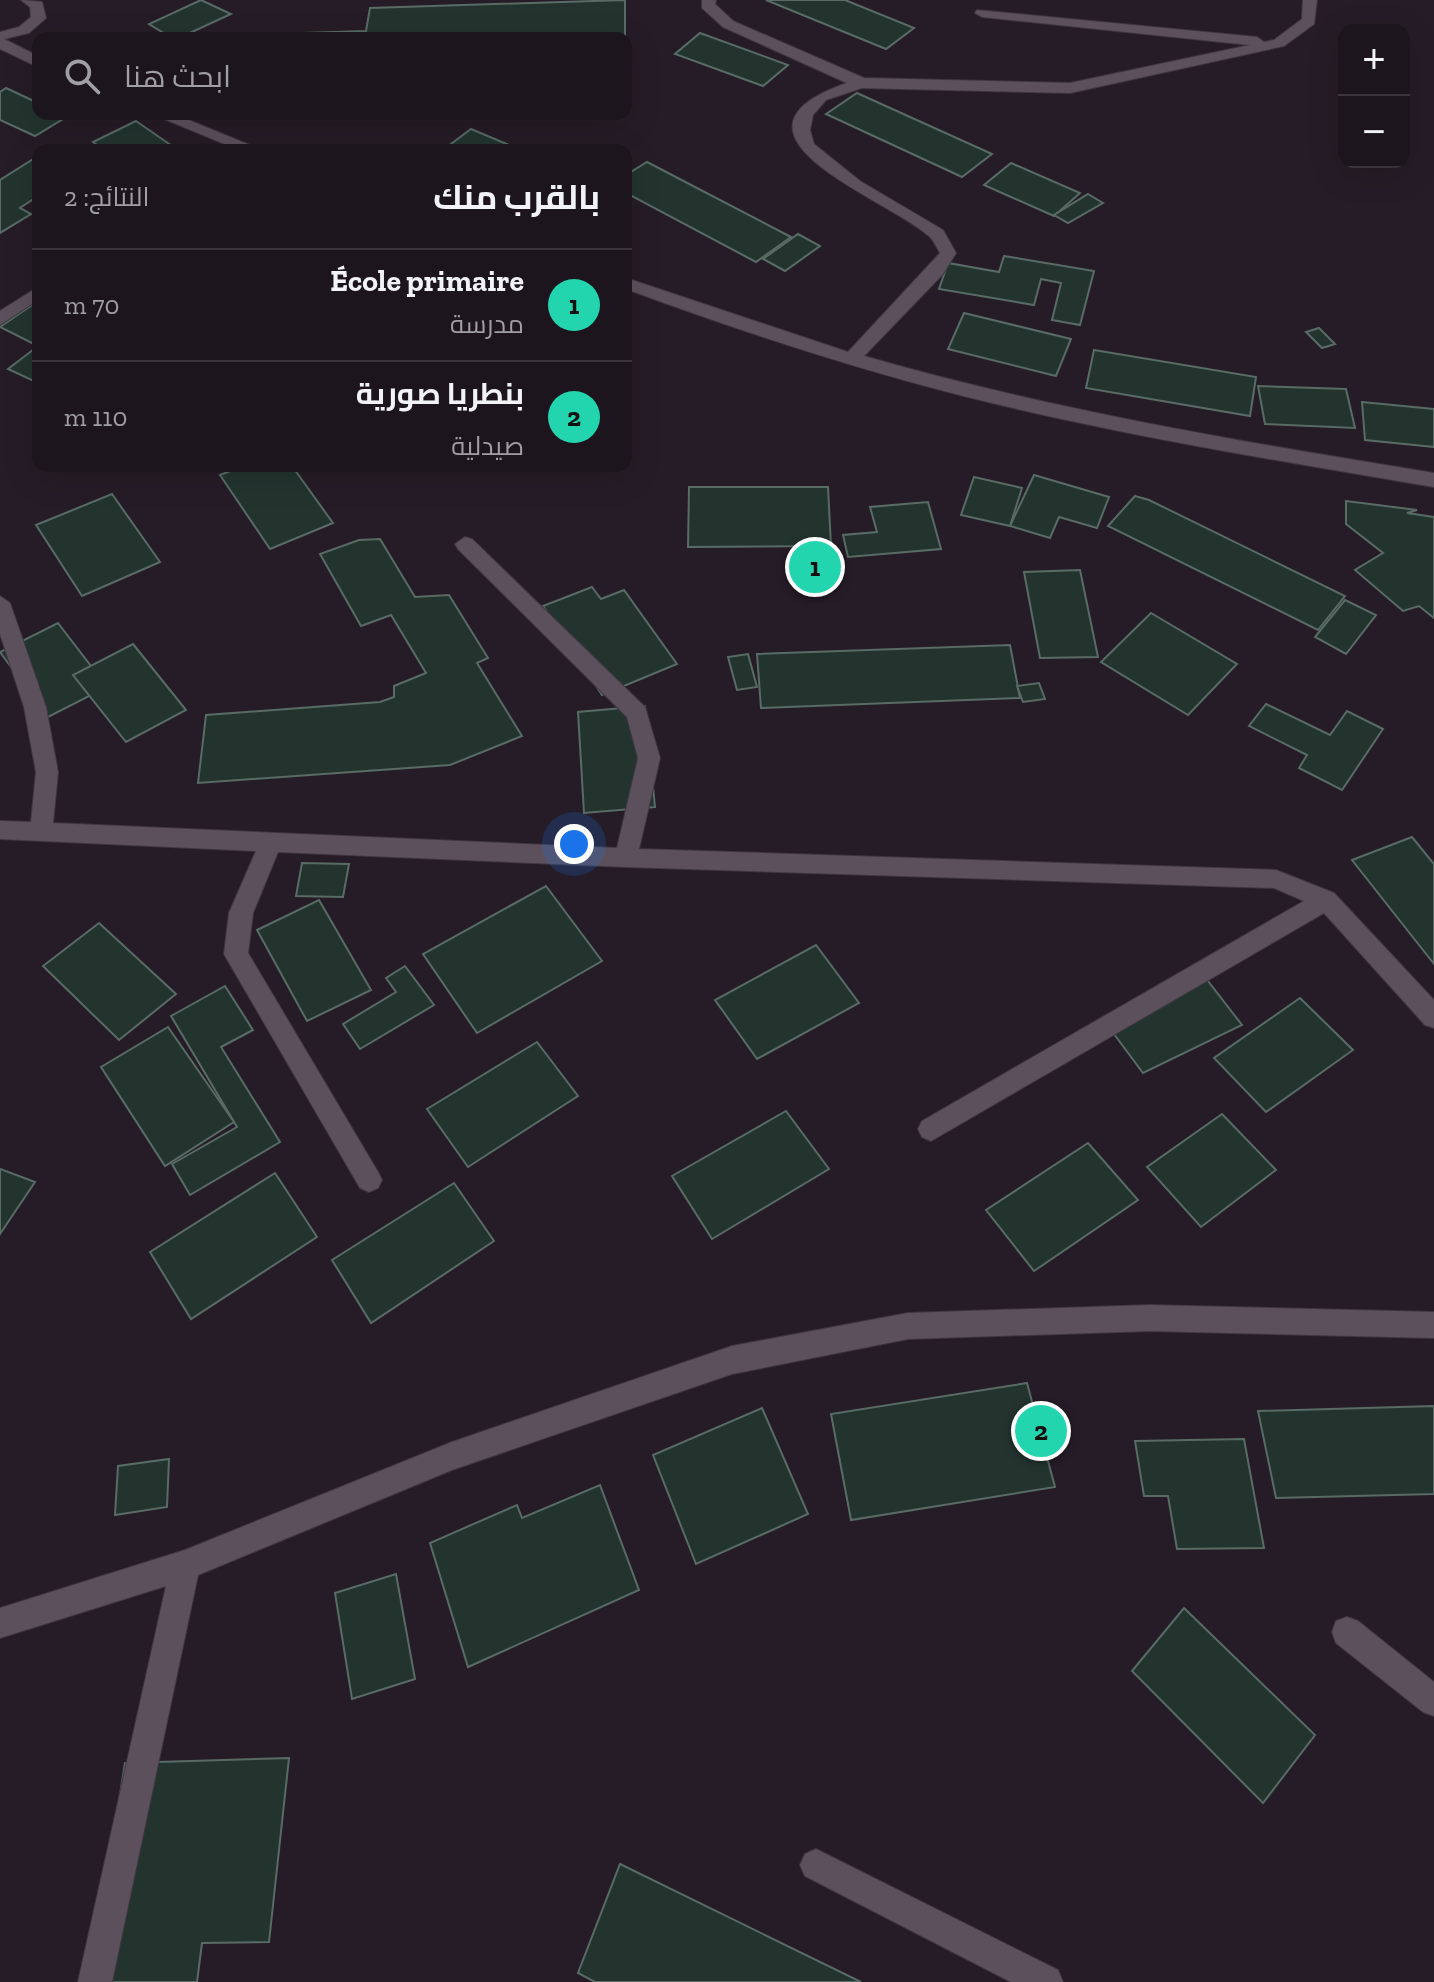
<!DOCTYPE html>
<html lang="ar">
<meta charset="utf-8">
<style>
:root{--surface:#1c151d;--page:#29222a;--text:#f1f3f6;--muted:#a09fa4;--line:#3a343b;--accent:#23d5af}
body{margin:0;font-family:"Zilla Slab",Cairo,serif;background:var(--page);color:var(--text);direction:rtl}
.controls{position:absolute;right:24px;top:24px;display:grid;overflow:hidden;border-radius:16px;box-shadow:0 8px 32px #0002}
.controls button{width:72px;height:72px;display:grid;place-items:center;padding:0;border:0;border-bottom:2px solid var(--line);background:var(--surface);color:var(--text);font:40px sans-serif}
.you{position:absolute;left:574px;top:844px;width:28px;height:28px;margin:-20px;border:6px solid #fff;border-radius:50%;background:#1a73e8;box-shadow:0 0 0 12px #1a73e833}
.badge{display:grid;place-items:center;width:52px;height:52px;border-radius:50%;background:var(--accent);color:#111;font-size:26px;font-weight:700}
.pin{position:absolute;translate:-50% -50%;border:4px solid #fff;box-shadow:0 2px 8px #0006}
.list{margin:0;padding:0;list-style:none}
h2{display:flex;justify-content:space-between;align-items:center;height:104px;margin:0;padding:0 32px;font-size:34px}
h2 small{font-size:26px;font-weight:400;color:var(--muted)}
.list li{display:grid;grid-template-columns:52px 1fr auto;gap:24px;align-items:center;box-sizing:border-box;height:112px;padding:0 32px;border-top:2px solid var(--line)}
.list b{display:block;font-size:30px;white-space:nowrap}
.list p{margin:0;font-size:26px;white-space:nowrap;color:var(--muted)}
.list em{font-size:26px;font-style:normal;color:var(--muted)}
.icon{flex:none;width:44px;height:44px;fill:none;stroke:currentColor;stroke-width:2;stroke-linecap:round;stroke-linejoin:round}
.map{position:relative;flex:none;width:1434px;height:1982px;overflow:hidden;direction:ltr}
.search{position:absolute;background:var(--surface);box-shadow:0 8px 32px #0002;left:32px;top:32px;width:600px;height:88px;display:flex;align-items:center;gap:20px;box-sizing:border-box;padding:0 28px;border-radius:16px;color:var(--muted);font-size:30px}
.panel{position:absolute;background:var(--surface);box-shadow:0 8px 32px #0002;left:32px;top:144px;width:600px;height:328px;border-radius:16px;direction:rtl}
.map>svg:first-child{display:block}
.building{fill:#23342f;stroke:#586b65;stroke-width:2}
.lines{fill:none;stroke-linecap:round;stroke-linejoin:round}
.minor-casing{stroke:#3f3740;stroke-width:2}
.minor{fill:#5c505d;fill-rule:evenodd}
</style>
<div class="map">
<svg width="1434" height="1982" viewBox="0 0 1434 1982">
<rect width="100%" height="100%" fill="#261c27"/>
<g class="building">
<path d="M201,0L231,14L179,38H172L149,24Z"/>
<path d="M625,0V38H241L242,35L366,31L370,8Z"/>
<path d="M766,0H845L914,28L886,49Z"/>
<path d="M700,33L788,65L763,86L675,54Z"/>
<path d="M6,88L38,103V114L68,116L35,136L0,120V92Z"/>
<path d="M857,93L992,154L962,177L826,114Z"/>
<path d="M136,121L175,148L104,150L93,142Z"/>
<path d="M471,129L521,150H443Z"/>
<path d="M38,156V196L20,208L31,214L0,233V180Z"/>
<path d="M647,162L791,237L756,262L626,193V175Z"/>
<path d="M1011,163L1080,193L1054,216L984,185Z"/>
<path d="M1088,194L1103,203L1068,223L1054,215Z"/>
<path d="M798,234L820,246L785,271L763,259Z"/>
<path d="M1004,256L1094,271L1080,325L1052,320L1061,283L1041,279L1034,305L939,289L948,263L999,272Z"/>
<path d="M38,301V339L32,343L0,327Z"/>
<path d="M964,313L1071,339L1056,376L948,349Z"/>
<path d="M1319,328L1335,344L1322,348L1306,332Z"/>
<path d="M38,346V383L8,369Z"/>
<path d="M1094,350L1256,377L1250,416L1086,388Z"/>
<path d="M1258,386L1346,389L1355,428L1265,424Z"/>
<path d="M1362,402L1434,409V447L1365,440Z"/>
<path d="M243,466H292L333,523L270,549L220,475Z"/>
<path d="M1034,475L1109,497L1097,528L1059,517L1050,538L1010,526Z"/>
<path d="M974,477L1022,488L1010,526L961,515Z"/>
<path d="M689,487H828L831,546L688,547Z"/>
<path d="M112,494L160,562L82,596L36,525Z"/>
<path d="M1135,496L1149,500L1345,596L1318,630L1108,526Z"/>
<path d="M1346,501L1417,510L1407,513L1434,517V618L1419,606L1403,611L1355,570L1383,553L1346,524Z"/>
<path d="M928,502L941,549L848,557L843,535L877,532L870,507Z"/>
<path d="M380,539L415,597L449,595L488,658L477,663L522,736L450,765L198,783L206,715L380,702L394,697V686L426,673L391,615L361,626L320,554L359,540Z"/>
<path d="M1080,570L1098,657L1040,658L1024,572Z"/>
<path d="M592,587L601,599L624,590L677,664L602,695L543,606Z"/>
<path d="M1345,600L1376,615L1346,654L1315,637Z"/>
<path d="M1151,613L1237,664L1188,715L1101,662Z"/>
<path d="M58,623L107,687L48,717L0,652Z"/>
<path d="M133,644L186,710L126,742L73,675Z"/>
<path d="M1010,645L1020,698L761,708L757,654Z"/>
<path d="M748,654L757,687L737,690L728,657Z"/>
<path d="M1039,683L1045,699L1023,702L1017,686Z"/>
<path d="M1266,704L1330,735L1347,711L1383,729L1342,790L1299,768L1307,755L1249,726Z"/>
<path d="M645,706L655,807L584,813L578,712Z"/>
<path d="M1412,837L1434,864V964L1352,860Z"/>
<path d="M302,863L349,864L343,897L296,896Z"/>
<path d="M546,886L602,961L477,1033L423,954Z"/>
<path d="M319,900L371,990L307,1021L257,930Z"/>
<path d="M99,923L176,994L119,1040L43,966Z"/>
<path d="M816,945L859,1003L757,1059L715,1000Z"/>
<path d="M405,966L434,1005L360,1049L343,1024L396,992L386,978Z"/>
<path d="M1201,972L1242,1025L1143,1073L1102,1018Z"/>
<path d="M225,986L253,1030L221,1047L280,1142L190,1195L172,1164L237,1127L171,1016Z"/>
<path d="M1300,998L1353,1050L1266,1112L1214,1058Z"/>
<path d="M168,1027L234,1122L165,1166L101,1067Z"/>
<path d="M537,1042L578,1096L468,1167L427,1109Z"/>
<path d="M786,1111L829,1169L712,1239L672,1176Z"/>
<path d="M1222,1114L1276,1170L1201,1227L1147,1167Z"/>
<path d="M1088,1143L1138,1200L1034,1271L986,1210Z"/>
<path d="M0,1169L35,1182L0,1234Z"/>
<path d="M275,1173L317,1237L191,1319L150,1252Z"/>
<path d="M454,1183L494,1241L371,1323L332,1260Z"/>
<path d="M1027,1383L1055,1487L851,1520L831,1414Z"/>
<path d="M1434,1406V1494L1276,1498L1258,1411Z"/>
<path d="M762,1408L808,1514L696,1564L653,1455Z"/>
<path d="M1244,1439L1264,1548L1177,1549L1168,1496H1144L1135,1441Z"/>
<path d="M169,1459L167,1507L115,1515L118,1466Z"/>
<path d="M600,1485L639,1590L468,1667L430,1543L517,1505L522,1518Z"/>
<path d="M396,1574L415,1679L352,1699L335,1593Z"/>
<path d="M1184,1608L1315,1735L1263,1803L1132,1671Z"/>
<path d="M289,1758L269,1942L202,1943L197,1982H90L125,1763Z"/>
<path d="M620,1864L861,1982H595L578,1973Z"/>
</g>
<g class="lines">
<g class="minor-casing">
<g id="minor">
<path d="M21,0L42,2L46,18L29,33L4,39L38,56V67L0,49V32L19,27L31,17L30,7Z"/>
<path d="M702,0H716L715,4L733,21L864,78L1070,83L1250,45L982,17L975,13L977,10L1257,37L1264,42L1274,40L1302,19L1303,0H1317L1314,24L1284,46L1070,93L862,88L826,100L813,115L810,130L814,144L860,181L943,230L956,253L943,274L864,356C1051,410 1242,442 1434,473V487C1286,462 1138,438 992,403C867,373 746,333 626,289V278L848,352L940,253C937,248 934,241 930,237C893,201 700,134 847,83L723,27L702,8Z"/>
<path d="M152,114H174L262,150H239Z"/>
<path d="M38,287V300L0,325V311Z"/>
<path d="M465,537L472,539L645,707L660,758L639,849L1276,870L1334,893L1434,1000V1028L1425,1025L1324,913L931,1141L922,1137L918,1129L922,1121L1304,901L1274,888L626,867L278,852L253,913L248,953L378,1172L382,1180L378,1188L369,1192L360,1188L224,954L229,913L256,851L0,839V821L31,822L36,772L24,707L0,634V596L10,603L46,707L58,772L53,823L617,848L638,758L627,717L458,549L455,544Z"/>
<path d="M1150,1305L1434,1312V1338L1150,1331L908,1339L732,1374L452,1470L198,1575L112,1982H78L166,1586L0,1638V1608L185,1550L452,1442L732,1346L908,1313Z"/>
<path d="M1347,1617L1358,1621L1434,1682V1716L1423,1712L1336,1643L1332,1632L1336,1621Z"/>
<path d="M816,1849L1058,1970L1063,1982H1011L805,1876L800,1865L805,1854Z"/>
</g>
</g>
<use href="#minor" class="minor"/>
</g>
</svg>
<div class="controls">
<button>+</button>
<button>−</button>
</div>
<div class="you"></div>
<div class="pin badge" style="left:815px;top:567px">1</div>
<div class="pin badge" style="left:1041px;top:1431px">2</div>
<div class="search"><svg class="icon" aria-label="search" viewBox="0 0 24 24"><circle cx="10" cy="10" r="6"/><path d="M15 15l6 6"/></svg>ابحث هنا</div>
<section class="panel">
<h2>بالقرب منك<small>النتائج: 2</small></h2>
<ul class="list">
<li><span class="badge">1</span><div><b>École primaire</b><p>مدرسة</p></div><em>70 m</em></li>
<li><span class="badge">2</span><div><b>بنطريا صورية</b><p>صيدلية</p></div><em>110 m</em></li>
</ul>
</section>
</div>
